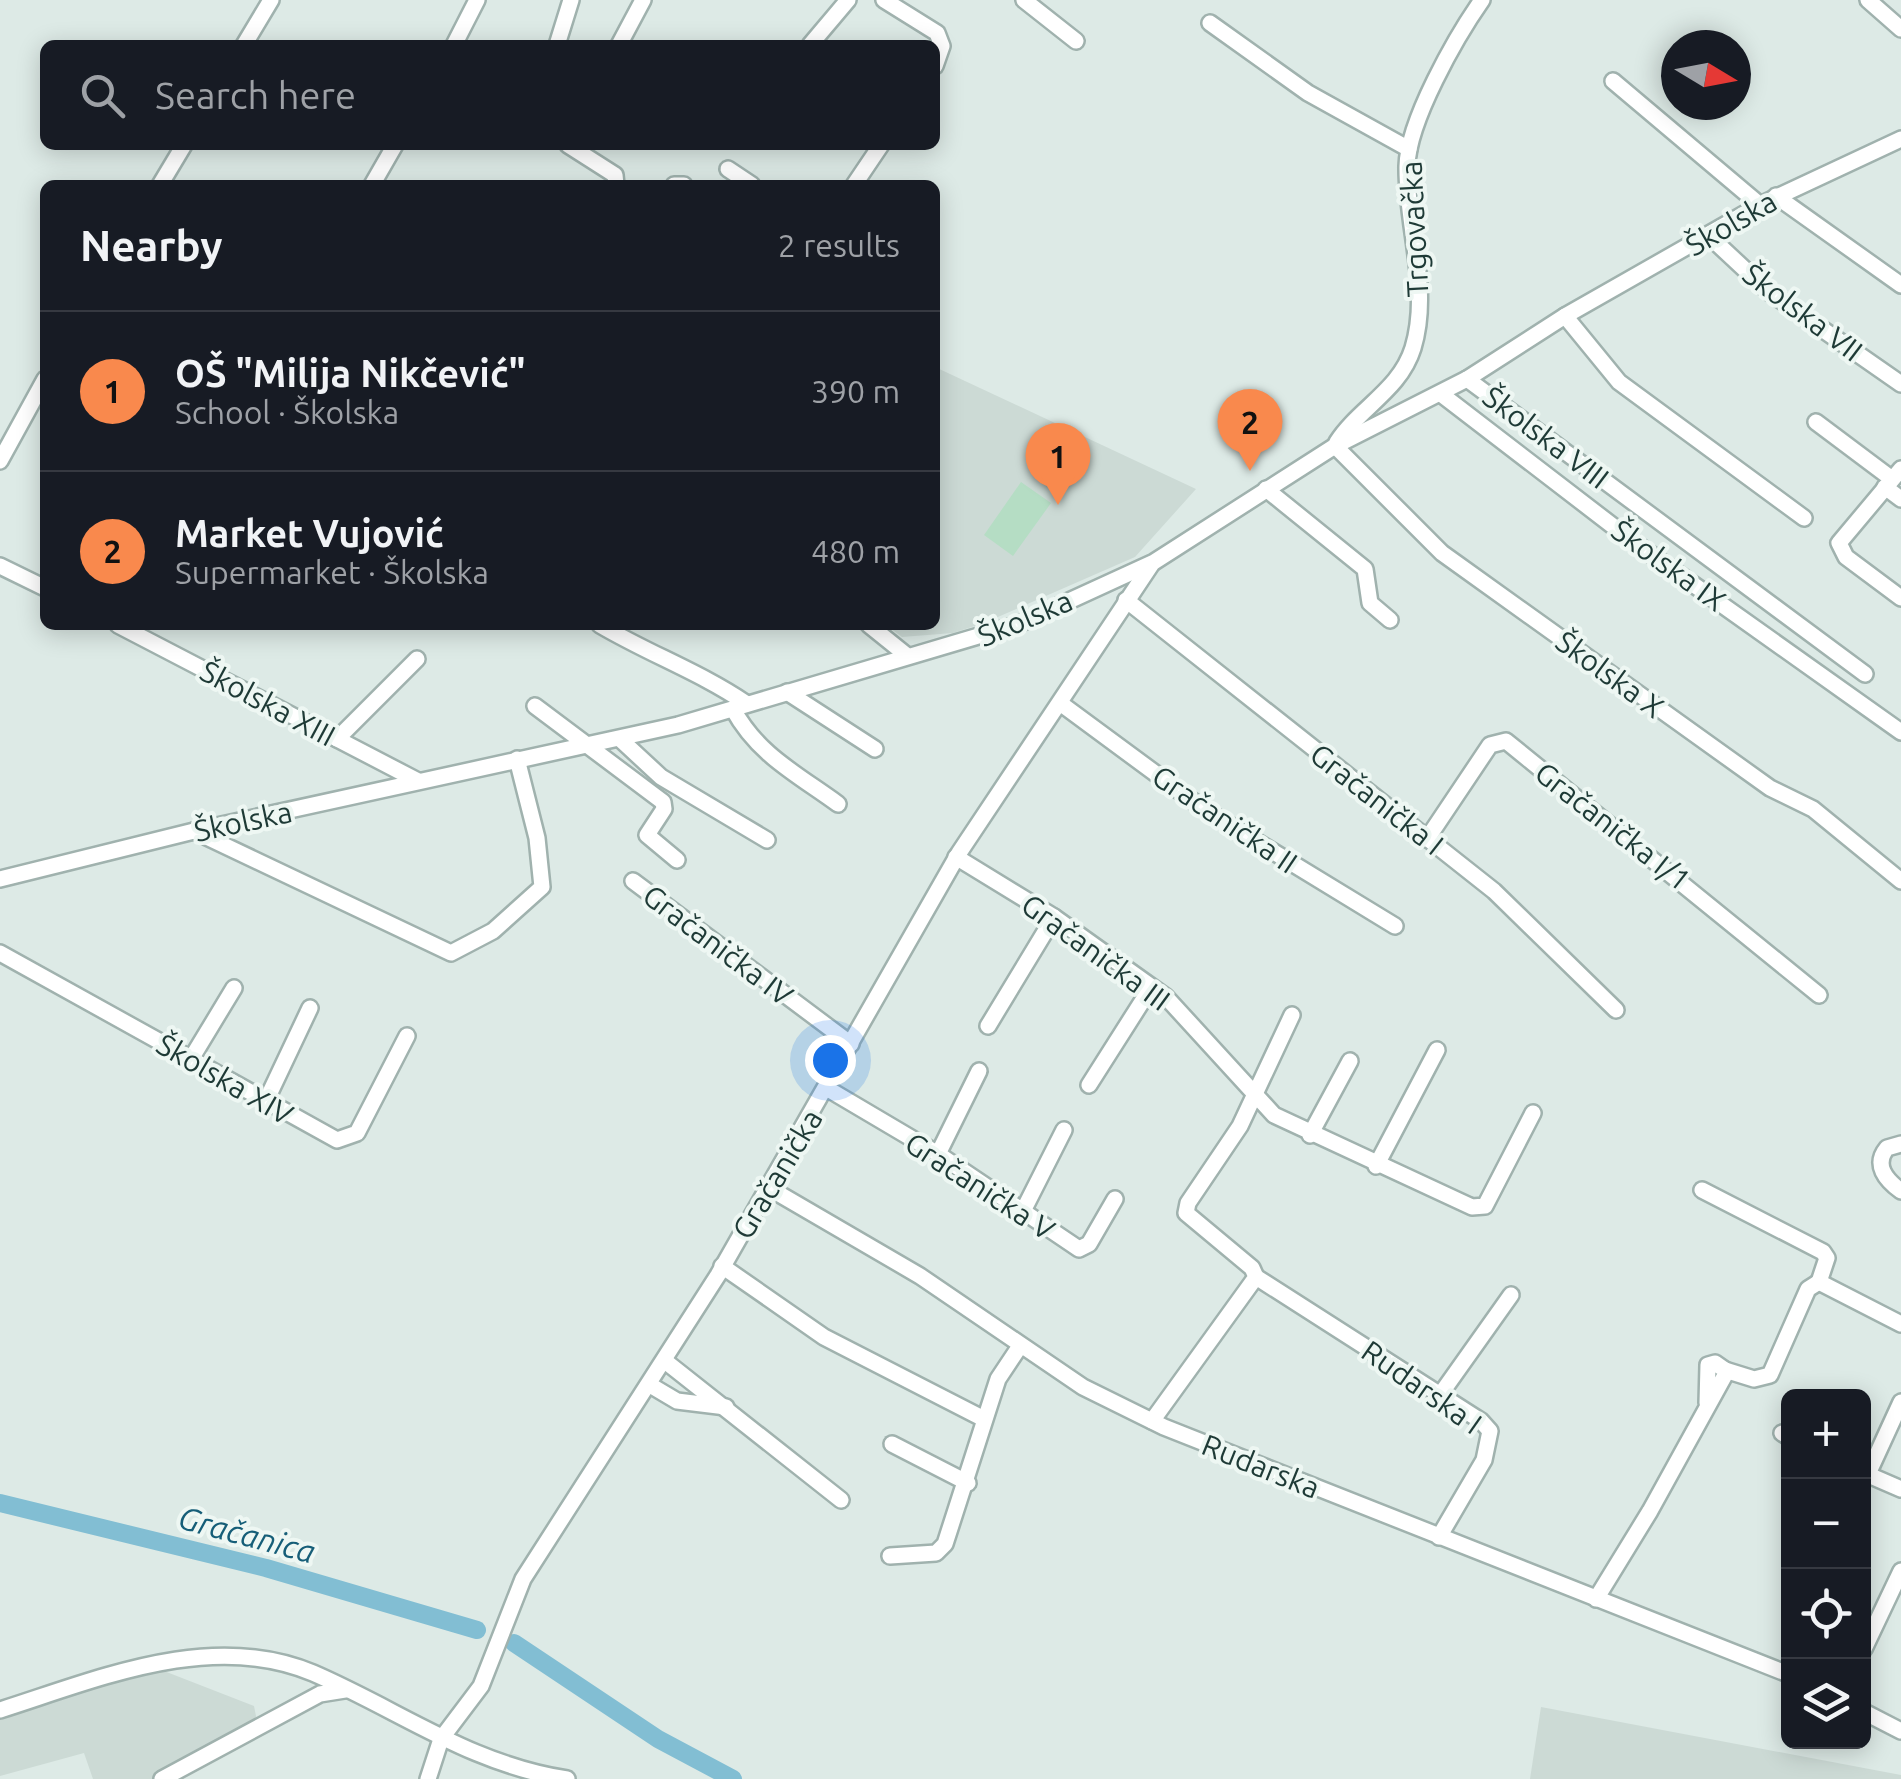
<!DOCTYPE html>
<meta charset="utf-8">
<style>
:root{--surface:#171b24;--page:#20242c;--text:#f1f3f6;--muted:#9ea1a6;--line:#363941;--accent:#f9894d}
body{margin:0;font-family:Ubuntu,sans-serif;background:var(--page);color:var(--text)}
.controls{position:absolute;right:30px;bottom:30px;display:grid;overflow:hidden;border-radius:15px;box-shadow:0 5px 25px #0003}
.controls button{width:90px;height:90px;display:grid;place-items:center;padding:0;border:0;border-bottom:2px solid var(--line);background:var(--surface);color:var(--text);font:50px sans-serif}
.compass{position:absolute;left:1661px;top:30px;width:90px;height:90px;border-radius:50%;background:var(--surface);box-shadow:0 5px 25px #0003;rotate:100deg}
.you{position:absolute;left:830px;top:1060px;width:35px;height:35px;margin:-25px;border:8px solid #fff;border-radius:50%;background:#1a73e8;box-shadow:0 0 0 15px #1a73e833}
.badge{display:grid;place-items:center;width:65px;height:65px;border-radius:50%;background:var(--accent);color:#111;font-size:32px;font-weight:700}
.pin{position:absolute;translate:-50% -82px;filter:drop-shadow(0 2px 5px #0008)}
.pin::after{content:'';position:absolute;top:52px;width:35px;height:30px;background:inherit;clip-path:polygon(0 0,100% 0,50% 100%)}
.list{margin:0;padding:0;list-style:none}
h2{display:flex;justify-content:space-between;align-items:center;height:130px;margin:0;padding:0 40px;font-size:42px}
h2 small{font-size:32px;font-weight:400;color:var(--muted)}
.list li{display:grid;grid-template-columns:65px 1fr auto;gap:30px;align-items:center;box-sizing:border-box;height:160px;padding:0 40px;border-top:2px solid var(--line)}
.list b{display:block;font-size:38px;white-space:nowrap}
.list p{margin:0;font-size:32px;white-space:nowrap;color:var(--muted)}
.list em{font-size:32px;font-style:normal;color:var(--muted)}
.icon{flex:none;width:55px;height:55px;fill:none;stroke:currentColor;stroke-width:2;stroke-linecap:round;stroke-linejoin:round}
.map{position:relative;flex:none;width:1901px;height:1779px;overflow:hidden}
.search{position:absolute;background:var(--surface);box-shadow:0 5px 25px #0003;left:40px;top:40px;width:900px;height:110px;display:flex;align-items:center;gap:25px;box-sizing:border-box;padding:0 35px;border-radius:15px;color:var(--muted);font-size:38px}
.panel{position:absolute;background:var(--surface);box-shadow:0 5px 25px #0003;left:40px;top:180px;width:900px;height:450px;border-radius:15px}
.map>svg:first-child{display:block}
.built{fill:#ccdad5}
.green{fill:#b5ddc4}
.lines{fill:none;stroke-linecap:round;stroke-linejoin:round}
.river{stroke:#82bed3;stroke-width:18}
.minor-casing{stroke:#a0b2ae;stroke-width:20}
.minor{stroke:#fff;stroke-width:15}
.labels{text-anchor:middle;dominant-baseline:central;stroke-width:8;stroke-linejoin:round;paint-order:stroke}
.street-label{font-size:30px;fill:#1e3a36;stroke:#eef7f3}
.water-label{font-size:32px;font-style:italic;fill:#165e78;stroke:#eef7f3}
</style>
<div class="map">
<svg width="1901" height="1779" viewBox="0 0 1901 1779">
<rect width="100%" height="100%" fill="#ddeae6"/>
<g class="built">
<path d="M935,367L1196,489L1135,557L984,623L953,633L902,637L886,625H935Z"/>
<path d="M146,1664L254,1706L258,1726L162,1779H93L84,1753L0,1776V1712Z"/>
<path d="M1541,1707L1901,1775V1779H1530Z"/>
</g>
<path class="green" d="M1021,482L1051,503L1013,556L984,535Z"/>
<g class="lines">
<g class="river">
<path d="M0,1503L266,1568L477,1630"/>
<path d="M514,1643L658,1739L733,1779"/>
</g>
<g class="minor-casing">
<g id="minor">
<path d="M884,0L937,33L942,46L935,66"/>
<path d="M1024,0L1076,41"/>
<path d="M1868,0L1901,29"/>
<path d="M1210,23L1308,93L1409,149"/>
<path d="M244,45L271,0"/>
<path d="M454,45L477,0"/>
<path d="M557,45L571,0"/>
<path d="M619,45L643,0"/>
<path d="M810,45L848,0"/>
<path d="M1613,81L1760,205"/>
<path d="M568,145L615,175L616,185"/>
<path d="M728,169L752,185"/>
<path d="M160,185L184,145"/>
<path d="M372,185L395,145"/>
<path d="M674,185H684"/>
<path d="M854,185L881,145"/>
<path d="M1776,196L1901,285"/>
<path d="M1709,236L1769,292L1901,384"/>
<path d="M1565,316L1619,382L1804,518"/>
<path d="M1467,379L1865,674"/>
<path d="M1441,394L1635,543L1901,732"/>
<path d="M1816,422L1892,479"/>
<path d="M1337,442C1359,408 1400,390 1413,348C1431,289 1406,226 1407,166C1408,121 1456,37 1482,0"/>
<path d="M1335,446L1442,553L1770,788L1813,809L1901,881"/>
<path d="M0,461L45,379"/>
<path d="M1901,469L1839,543L1846,557L1901,598"/>
<path d="M1885,487L1901,499"/>
<path d="M1266,489L1365,569L1370,603L1390,620"/>
<path d="M0,566L45,588"/>
<path d="M1126,600L1494,891L1616,1010"/>
<path d="M118,625L418,781"/>
<path d="M600,625C651,655 698,671 747,704"/>
<path d="M869,625L905,654"/>
<path d="M787,692L875,749"/>
<path d="M1060,703L1205,810L1395,926"/>
<path d="M535,706L663,802L664,809L647,835L677,860"/>
<path d="M733,709C758,755 797,774 838,804"/>
<path d="M337,739L417,659"/>
<path d="M620,739L661,777L767,840"/>
<path d="M194,831L451,953L493,931L542,887L537,838L517,759"/>
<path d="M1427,839L1490,745L1506,741L1819,995"/>
<path d="M956,857L1054,917L1166,997L1274,1115L1472,1207L1485,1206L1533,1113"/>
<path d="M0,879L194,831L678,725L1019,624L1154,562L1335,446L1467,379L1565,316L1760,205L1901,139"/>
<path d="M633,881L851,1044"/>
<path d="M0,953L337,1140L357,1133L407,1036"/>
<path d="M988,1026L1054,917"/>
<path d="M191,1059L234,988"/>
<path d="M1089,1085L1150,989"/>
<path d="M828,1089L938,1154L1079,1249L1089,1244L1115,1199"/>
<path d="M266,1101L310,1008"/>
<path d="M1310,1135L1350,1061"/>
<path d="M1901,1144L1887,1148C1873,1165 1886,1180 1901,1191"/>
<path d="M938,1154L979,1071"/>
<path d="M1376,1166L1437,1050"/>
<path d="M769,1188L920,1276L1083,1387L1164,1427L1788,1674"/>
<path d="M1702,1190L1823,1252L1827,1258L1819,1282L1901,1324"/>
<path d="M1022,1213L1064,1130"/>
<path d="M722,1266L824,1337L984,1419"/>
<path d="M1256,1277L1481,1421L1490,1431L1484,1460L1439,1537"/>
<path d="M665,1361L841,1500"/>
<path d="M1725,1370L1754,1379L1770,1375L1808,1289L1819,1282"/>
<path d="M650,1385L677,1401L726,1407"/>
<path d="M1440,1395L1511,1295"/>
<path d="M1152,1421L1256,1277L1252,1268L1186,1213L1188,1203L1240,1126L1292,1015"/>
<path d="M1782,1433L1788,1437"/>
<path d="M892,1444L968,1483"/>
<path d="M1864,1473L1901,1489"/>
<path d="M1868,1474L1901,1402"/>
<path d="M890,1556L936,1553L945,1544L998,1379L1020,1346"/>
<path d="M1596,1599L1650,1511L1725,1375V1370L1715,1363L1708,1365L1707,1403"/>
<path d="M1864,1649L1901,1571"/>
<path d="M0,1710C98,1679 211,1630 313,1673C401,1711 470,1764 567,1779"/>
<path d="M1864,1712L1901,1731"/>
<path d="M162,1779L320,1694L345,1690"/>
<path d="M428,1779L441,1739L481,1686L523,1579L718,1275L959,853L1151,565"/>
</g>
</g>
<use href="#minor" class="minor"/>
</g>
<g class="labels">
<g class="street-label">
<text transform="translate(1731 223) rotate(-30)">Školska</text>
<text transform="translate(1414 229) rotate(-93)">Trgovačka</text>
<text transform="translate(1803 312) rotate(37)">Školska VII</text>
<text transform="translate(1546 437) rotate(37)">Školska VIII</text>
<text transform="translate(1669 565) rotate(36)">Školska IX</text>
<text transform="translate(1025 618) rotate(-23)">Školska</text>
<text transform="translate(1610 674) rotate(36)">Školska X</text>
<text transform="translate(268 703) rotate(28)">Školska XIII</text>
<text transform="translate(1377 799) rotate(38)">Gračanička I</text>
<text transform="translate(1225 819) rotate(34)">Gračanička II</text>
<text transform="translate(243 821) rotate(-12)">Školska</text>
<text transform="translate(1613 826) rotate(38)">Gračanička I/1</text>
<text transform="translate(718 945) rotate(37)">Gračanička IV</text>
<text transform="translate(1096 952) rotate(36)">Gračanička III</text>
<text transform="translate(225 1079) rotate(30)">Školska XIV</text>
<text transform="translate(777 1174) rotate(-59)">Gračanička</text>
<text transform="translate(980 1186) rotate(33)">Gračanička V</text>
<text transform="translate(1422 1387) rotate(35)">Rudarska I</text>
<text transform="translate(1261 1466) rotate(22)">Rudarska</text>
</g>
<g class="water-label">
<text transform="translate(247 1534) rotate(15)">Gračanica</text>
</g>
</g>
</svg>
<div class="controls">
<button>+</button>
<button>−</button>
<button><svg class="icon" aria-label="locate" viewBox="0 0 24 24"><circle cx="12" cy="12" r="6"/><path d="M12 2v4M12 18v4M2 12h4M18 12h4"/></svg></button>
<button><svg class="icon" aria-label="layers" viewBox="0 0 24 24"><path d="M12 4l9 5-9 5-9-5zM3 14l9 5 9-5"/></svg></button>
</div>
<svg class="compass" viewBox="-18 -18 36 36"><path d="M0-13l5 13h-10z" fill="#e53935"/><path d="M0 13l5-13h-10z" fill="#9ea1a6"/></svg>
<div class="you"></div>
<div class="pin badge" style="left:1058px;top:505px">1</div>
<div class="pin badge" style="left:1250px;top:471px">2</div>
<div class="search"><svg class="icon" aria-label="search" viewBox="0 0 24 24"><circle cx="10" cy="10" r="6"/><path d="M15 15l6 6"/></svg>Search here</div>
<section class="panel">
<h2>Nearby<small>2 results</small></h2>
<ul class="list">
<li><span class="badge">1</span><div><b>OŠ &quot;Milija Nikčević&quot;</b><p>School · Školska</p></div><em>390 m</em></li>
<li><span class="badge">2</span><div><b>Market Vujović</b><p>Supermarket · Školska</p></div><em>480 m</em></li>
</ul>
</section>
</div>
